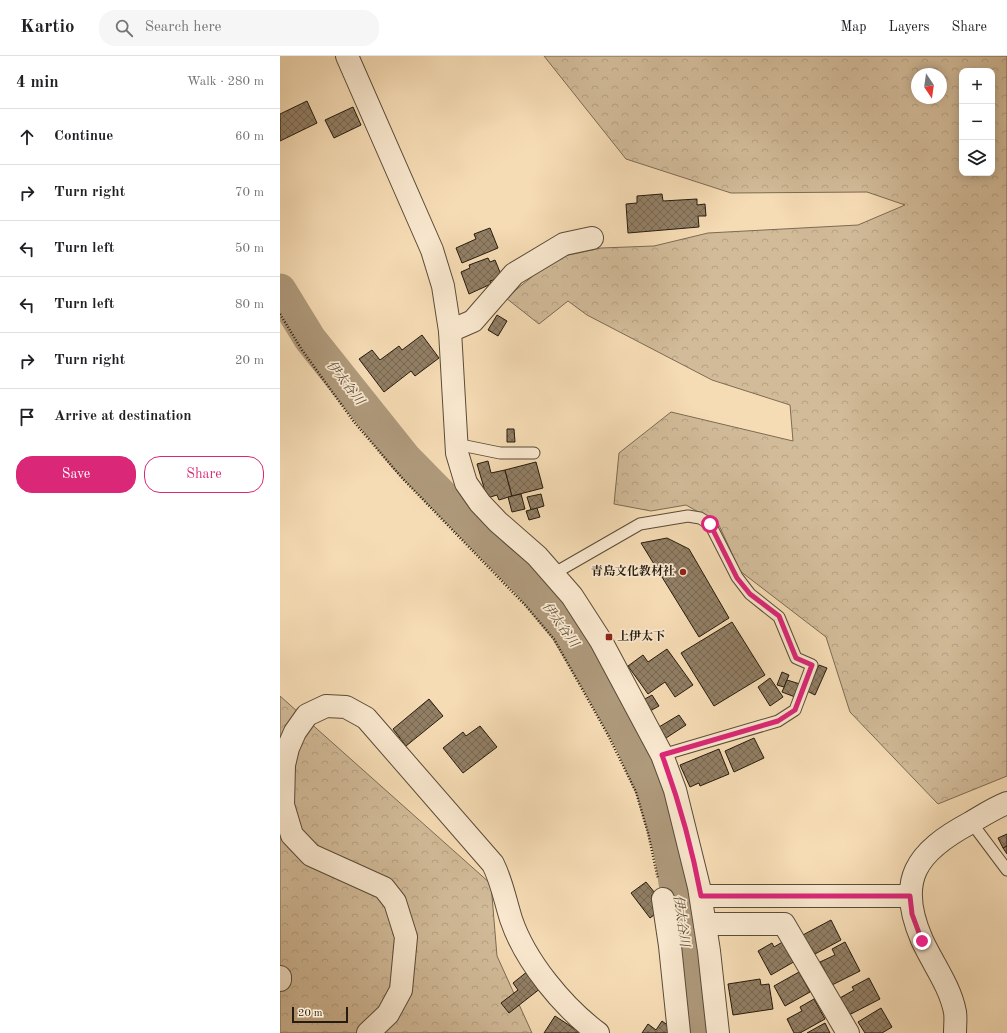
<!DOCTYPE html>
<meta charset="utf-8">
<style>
:root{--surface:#fff;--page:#f6f6f6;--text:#202124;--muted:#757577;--line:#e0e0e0;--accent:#db2777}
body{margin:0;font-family:"Old Standard TT","Noto Serif JP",serif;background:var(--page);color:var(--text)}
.controls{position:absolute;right:12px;top:12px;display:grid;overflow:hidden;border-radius:8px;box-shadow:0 2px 10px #0003}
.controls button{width:36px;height:36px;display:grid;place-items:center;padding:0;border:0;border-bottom:1px solid var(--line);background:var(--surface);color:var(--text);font:20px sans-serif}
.compass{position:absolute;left:631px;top:12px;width:36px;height:36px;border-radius:50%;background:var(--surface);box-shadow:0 2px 10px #0003;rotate:167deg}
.scale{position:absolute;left:12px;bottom:10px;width:56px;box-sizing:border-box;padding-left:4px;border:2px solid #251b0e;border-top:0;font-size:11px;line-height:14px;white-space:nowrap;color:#251b0e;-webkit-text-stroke:3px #f9e8cf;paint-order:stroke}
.stop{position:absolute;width:12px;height:12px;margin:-9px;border:3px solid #db2777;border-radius:50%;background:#fff}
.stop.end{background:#db2777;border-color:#fff;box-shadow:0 1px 4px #0008}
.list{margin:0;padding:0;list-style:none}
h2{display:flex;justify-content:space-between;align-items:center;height:52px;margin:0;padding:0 16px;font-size:17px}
h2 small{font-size:13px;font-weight:400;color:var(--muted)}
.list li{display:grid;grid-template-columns:26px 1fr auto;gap:12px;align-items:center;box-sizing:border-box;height:56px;padding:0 16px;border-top:1px solid var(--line)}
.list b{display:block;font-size:15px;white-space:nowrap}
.list em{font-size:13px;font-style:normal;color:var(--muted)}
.actions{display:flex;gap:8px;padding:12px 16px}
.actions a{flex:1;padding:9px 0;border:1px solid var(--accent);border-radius:16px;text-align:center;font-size:14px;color:var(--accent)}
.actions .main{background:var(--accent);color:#fff}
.icon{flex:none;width:22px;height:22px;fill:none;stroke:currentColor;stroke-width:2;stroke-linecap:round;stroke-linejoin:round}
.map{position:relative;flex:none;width:727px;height:977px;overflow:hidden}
header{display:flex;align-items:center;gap:24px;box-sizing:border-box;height:56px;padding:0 20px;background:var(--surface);border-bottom:1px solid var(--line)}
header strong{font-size:19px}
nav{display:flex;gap:22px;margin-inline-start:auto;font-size:14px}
.search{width:280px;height:36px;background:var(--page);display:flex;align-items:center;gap:10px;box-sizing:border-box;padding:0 14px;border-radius:16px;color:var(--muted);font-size:15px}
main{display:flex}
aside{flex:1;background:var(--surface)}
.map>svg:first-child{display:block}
.forest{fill:url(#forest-crowns);stroke:#7c6b54;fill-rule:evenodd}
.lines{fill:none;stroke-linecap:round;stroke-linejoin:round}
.river{stroke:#af9a7c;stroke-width:33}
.building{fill:url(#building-cross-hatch);stroke:#251b0e}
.service-casing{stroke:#594b38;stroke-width:13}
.minor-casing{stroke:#594b38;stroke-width:24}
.tertiary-casing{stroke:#594b38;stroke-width:24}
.path{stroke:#251b0e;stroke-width:2.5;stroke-dasharray:1 2;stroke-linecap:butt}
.service{stroke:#f9e8cf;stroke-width:11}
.minor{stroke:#f9e8cf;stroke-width:22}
.tertiary{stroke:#f9e8cf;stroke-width:22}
.route{stroke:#db2777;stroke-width:5}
.poi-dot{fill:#8f2418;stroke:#f9e8cf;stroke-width:1.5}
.labels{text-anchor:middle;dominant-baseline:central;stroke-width:3.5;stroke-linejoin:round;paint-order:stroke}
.poi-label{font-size:12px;font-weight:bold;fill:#251b0e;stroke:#f9e8cf;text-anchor:end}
.water-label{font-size:13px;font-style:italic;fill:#5c4e3a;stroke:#f9e8cf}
</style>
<header>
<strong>Kartio</strong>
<div class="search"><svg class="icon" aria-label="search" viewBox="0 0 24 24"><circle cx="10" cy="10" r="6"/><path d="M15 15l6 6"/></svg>Search here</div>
<nav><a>Map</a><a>Layers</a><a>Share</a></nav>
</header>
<main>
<aside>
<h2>4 min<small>Walk · 280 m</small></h2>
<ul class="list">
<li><svg class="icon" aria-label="ahead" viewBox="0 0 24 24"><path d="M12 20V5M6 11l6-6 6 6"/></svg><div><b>Continue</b></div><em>60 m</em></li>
<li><svg class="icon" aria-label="right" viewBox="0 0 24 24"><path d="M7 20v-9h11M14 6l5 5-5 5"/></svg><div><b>Turn right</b></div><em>70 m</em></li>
<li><svg class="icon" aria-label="left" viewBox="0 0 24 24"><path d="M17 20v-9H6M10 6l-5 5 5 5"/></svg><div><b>Turn left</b></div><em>50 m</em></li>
<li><svg class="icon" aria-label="left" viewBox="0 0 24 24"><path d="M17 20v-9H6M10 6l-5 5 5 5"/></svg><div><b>Turn left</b></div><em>80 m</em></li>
<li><svg class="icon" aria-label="right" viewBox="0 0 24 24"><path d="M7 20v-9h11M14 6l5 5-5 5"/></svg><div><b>Turn right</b></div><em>20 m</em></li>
<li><svg class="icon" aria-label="arrive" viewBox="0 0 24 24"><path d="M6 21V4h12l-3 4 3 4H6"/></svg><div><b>Arrive at destination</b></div></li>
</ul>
<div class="actions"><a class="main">Save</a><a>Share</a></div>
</aside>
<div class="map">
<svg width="727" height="977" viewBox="0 0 727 977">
<defs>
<pattern id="forest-crowns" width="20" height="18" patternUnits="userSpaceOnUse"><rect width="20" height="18" fill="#d2bb99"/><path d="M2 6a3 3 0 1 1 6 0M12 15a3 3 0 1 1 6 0" fill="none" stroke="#b4a083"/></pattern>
<pattern id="building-cross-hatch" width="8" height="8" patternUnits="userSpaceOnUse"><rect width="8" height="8" fill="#927f65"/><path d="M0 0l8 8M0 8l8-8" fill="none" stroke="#776752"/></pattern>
</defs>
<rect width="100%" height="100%" fill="#f6dcb5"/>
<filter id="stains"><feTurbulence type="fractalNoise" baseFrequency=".005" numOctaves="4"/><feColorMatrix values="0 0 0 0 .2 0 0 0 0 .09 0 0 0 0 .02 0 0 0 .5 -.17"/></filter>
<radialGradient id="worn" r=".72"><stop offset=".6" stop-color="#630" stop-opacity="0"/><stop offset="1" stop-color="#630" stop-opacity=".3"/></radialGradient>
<g class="forest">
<path d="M264,0H727V720L658,748L570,656L546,581L460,515L438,467L406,449L371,455L334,448L339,397L391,356L513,385L510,349L432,324L307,259L288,245L259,268L226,242L275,202L321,192L374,190L428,177L578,169L625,149L587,136L451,137L346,103ZM682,15H712V117H682ZM637,18H661V42H637Z"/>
<path d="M0,640L211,828L217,900L252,977H0Z"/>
</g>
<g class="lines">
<path class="river" d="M0,234L30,283L125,402L248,527L286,574L318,627L351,686L372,734L391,799L417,977"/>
</g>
<g class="building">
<path d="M27,45L37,67L0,85V58Z"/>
<path d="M73,51L81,69L54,82L45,64Z"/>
<path d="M382,138L383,145L417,143V149L425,148L426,160H418L419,171L348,177L346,148L357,147V140Z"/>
<path d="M210,172L218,192L182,207L176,192L196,183L194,178Z"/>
<path d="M208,202L210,206L215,204L222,221L210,225L211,228L189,238L181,216L190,212L189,209Z"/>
<path d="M217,259L227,265L218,280L208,274Z"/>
<path d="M142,279L159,302L135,320L131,315L104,336L79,303L92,294L100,304L119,290L122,294Z"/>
<path d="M227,373H234L235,386H227Z"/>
<path d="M208,405L211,417L225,414L232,440L219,444L217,439L207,442L197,408Z"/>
<path d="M256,406L263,432L232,440L225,414Z"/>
<path d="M241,438L245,453L232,456L228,441Z"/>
<path d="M261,438L264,450L251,454L247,441Z"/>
<path d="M257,452L260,461L249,464L246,455Z"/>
<path d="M387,482L409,493L449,562L419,581L361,487Z"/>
<path d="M452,566L485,619L434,650L401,597Z"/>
<path d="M387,593L413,629L395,641L385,626L368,638L348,610L363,599L368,606Z"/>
<path d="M539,609L547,612L535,639L527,635Z"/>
<path d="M502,616L509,619L504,631L497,629Z"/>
<path d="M490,622L503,641L490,650L478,631Z"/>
<path d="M507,624L520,628L515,641L502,636Z"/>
<path d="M372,639L379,650L370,655L363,644Z"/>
<path d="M149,643L163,660L126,690L113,673Z"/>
<path d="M399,659L406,669L386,682L379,671Z"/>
<path d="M200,670L217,691L183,717L163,692L183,676L186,680Z"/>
<path d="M474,682L484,702L454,716L445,695Z"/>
<path d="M439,693L449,718L420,730L419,727L410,731L400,709Z"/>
<path d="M727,778V790L723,792L718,782Z"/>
<path d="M727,790V798L723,792Z"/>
<path d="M366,826L375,837L371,840L382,853L370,862L351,837Z"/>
<path d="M551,864L561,884L535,898L531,892L526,895L521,880Z"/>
<path d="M506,884L517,904L491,919L478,895L492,887L494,891Z"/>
<path d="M565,886L580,915L552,929L540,906L555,899L552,893Z"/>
<path d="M248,915L261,932L229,957L221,947L238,934L233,927Z"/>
<path d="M519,916L530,936L505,950L494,930Z"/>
<path d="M589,922L600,943L567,960L558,943L574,934L572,931Z"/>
<path d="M480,923L481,929L489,928L493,953L453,959L448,928Z"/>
<path d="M534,943L545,963L520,977H514L507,963L522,955L520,951Z"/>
<path d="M601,952L612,971L602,977H585L578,966Z"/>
<path d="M275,960L301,977H264Z"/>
<path d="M382,965L394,974L392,977H362L368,968L376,974Z"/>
<path d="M545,967L550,977H527Z"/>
</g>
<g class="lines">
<g class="service-casing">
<g id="service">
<path d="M176,388L220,397H254"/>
<path d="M273,518L360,468L408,460L420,462L430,468L457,521L470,538L499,561L516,602L532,609L515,654L498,665L382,699"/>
<path d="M691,766L727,814"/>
</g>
</g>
<g class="minor-casing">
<g id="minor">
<path d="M67,0L152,194L163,230L170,275L177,397L186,427L200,447L218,466L257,500L292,540L321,585L382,699L395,734L419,831L429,895L438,977"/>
<path d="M170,275L193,265L234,218L284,188L312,182"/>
<path d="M421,840H630"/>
<path d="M383,843L390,890L399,977"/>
<path d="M425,868H504L568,977"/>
<path d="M0,921V924"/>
<path d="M88,977L108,958L121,934L126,881L115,846L104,832L31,799L12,779L3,749L4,709L8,692L15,676L27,659L46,650L66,651L86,662L213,808C222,826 225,844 231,863C245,905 283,951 318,977"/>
</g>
</g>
<g class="tertiary-casing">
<path id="tertiary" d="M675,977C675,970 676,962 675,956C670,930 653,908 642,884C616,824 636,796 690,767C702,760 714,752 727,747"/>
</g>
<path class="path" d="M0,258L22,294L74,366L123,423L245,549L274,583L328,679L356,736L368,777L378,823"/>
<use href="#service" class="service"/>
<use href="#minor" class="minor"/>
<use href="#tertiary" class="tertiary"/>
</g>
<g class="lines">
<path class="route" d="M430,468L457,522L470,538L499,560L516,602L532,609L515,654L498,665L382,699C399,745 412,792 421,840H630L632,858L642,885"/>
</g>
<g class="poi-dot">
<circle cx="403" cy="516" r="4"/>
<rect x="325" y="577" width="8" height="8" rx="2"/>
</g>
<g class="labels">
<g class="poi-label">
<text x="395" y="516">青島文化教材社</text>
<text x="337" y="581" text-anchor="start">上伊太下</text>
</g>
<g class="water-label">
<text transform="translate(65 327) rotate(52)">伊太谷川</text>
<text transform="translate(280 569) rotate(54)">伊太谷川</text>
<text transform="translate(401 865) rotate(82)">伊太谷川</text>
</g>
</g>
<rect width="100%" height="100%" filter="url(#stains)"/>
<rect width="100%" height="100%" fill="url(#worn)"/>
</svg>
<div class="controls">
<button>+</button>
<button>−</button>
<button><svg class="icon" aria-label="layers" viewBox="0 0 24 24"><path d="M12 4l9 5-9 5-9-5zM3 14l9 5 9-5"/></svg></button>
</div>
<svg class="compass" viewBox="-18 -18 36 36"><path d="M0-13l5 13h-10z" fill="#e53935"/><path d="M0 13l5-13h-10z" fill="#757577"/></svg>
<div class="scale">20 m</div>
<div class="stop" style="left:430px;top:468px"></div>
<div class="stop end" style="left:642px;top:885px"></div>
</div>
</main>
